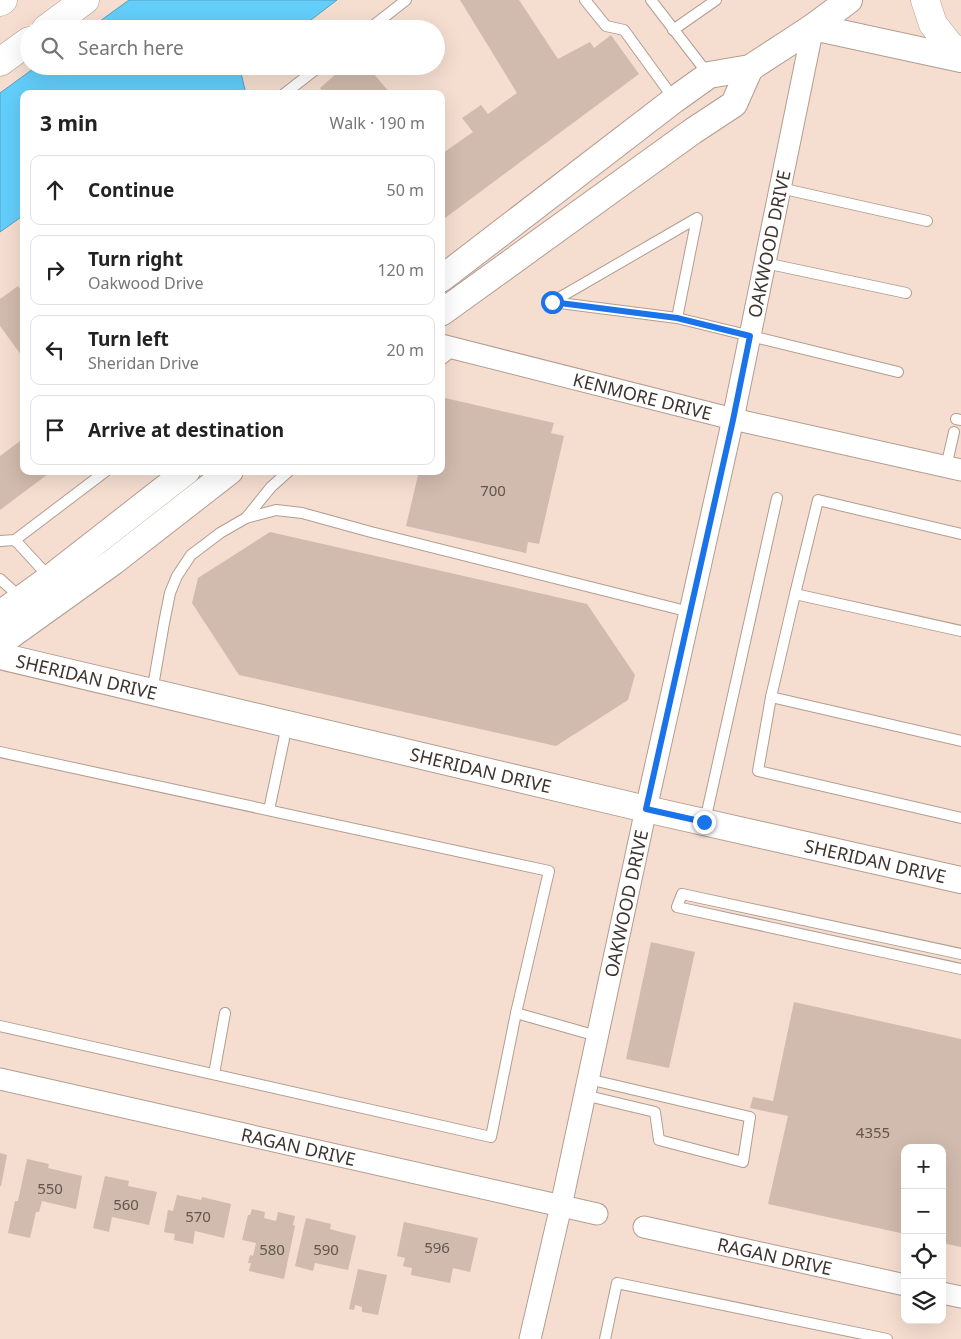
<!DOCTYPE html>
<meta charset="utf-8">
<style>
:root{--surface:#fff;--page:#f2f2f2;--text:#222;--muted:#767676;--line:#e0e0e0}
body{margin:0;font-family:"Noto Sans",sans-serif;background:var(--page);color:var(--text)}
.controls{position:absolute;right:15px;bottom:15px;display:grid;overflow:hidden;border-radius:10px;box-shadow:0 5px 20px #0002}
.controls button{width:45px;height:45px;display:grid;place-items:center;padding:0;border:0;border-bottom:1px solid var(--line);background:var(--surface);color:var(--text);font:25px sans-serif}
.stop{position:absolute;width:15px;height:15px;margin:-11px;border:4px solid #1a73e8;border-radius:50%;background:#fff}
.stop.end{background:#1a73e8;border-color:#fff;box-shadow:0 1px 5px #0008}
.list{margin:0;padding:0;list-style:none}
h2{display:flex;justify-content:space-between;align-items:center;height:65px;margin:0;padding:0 20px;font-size:21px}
h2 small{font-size:16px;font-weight:400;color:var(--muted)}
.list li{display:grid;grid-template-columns:32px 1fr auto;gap:15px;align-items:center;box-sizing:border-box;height:70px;margin:0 10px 10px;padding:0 10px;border:1px solid var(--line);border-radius:10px}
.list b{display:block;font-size:19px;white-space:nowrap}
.list p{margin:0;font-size:16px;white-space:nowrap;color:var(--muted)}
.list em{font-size:16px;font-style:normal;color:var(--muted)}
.icon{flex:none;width:28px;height:28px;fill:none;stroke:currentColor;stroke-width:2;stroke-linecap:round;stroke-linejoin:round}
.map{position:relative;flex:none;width:961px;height:1339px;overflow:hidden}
.search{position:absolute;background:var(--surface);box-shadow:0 5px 20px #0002;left:20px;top:20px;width:425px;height:55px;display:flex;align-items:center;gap:12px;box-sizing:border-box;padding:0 18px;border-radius:28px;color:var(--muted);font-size:19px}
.panel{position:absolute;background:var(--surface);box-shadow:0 5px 20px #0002;left:20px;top:90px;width:425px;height:385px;border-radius:10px}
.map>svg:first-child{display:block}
.water{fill:#63cefa;stroke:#58a0bd}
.building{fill:#d1baae}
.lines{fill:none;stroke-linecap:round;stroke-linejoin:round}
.service-casing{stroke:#b29d90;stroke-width:12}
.minor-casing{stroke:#b29d90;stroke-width:23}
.tertiary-casing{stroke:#b29d90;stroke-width:28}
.primary-casing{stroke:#b29d90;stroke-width:29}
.trunk-casing{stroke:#b29d90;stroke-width:29}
.service{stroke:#fff;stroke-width:10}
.minor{stroke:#fff;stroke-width:21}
.tertiary{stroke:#fff;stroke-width:26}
.primary{stroke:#fff;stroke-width:28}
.trunk{stroke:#fff;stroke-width:28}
.route{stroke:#1a73e8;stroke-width:6}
.labels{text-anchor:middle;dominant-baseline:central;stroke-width:4.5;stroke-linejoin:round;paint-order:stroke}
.number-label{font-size:15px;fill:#62564e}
.street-label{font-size:18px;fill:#3d342e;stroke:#f5ded0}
</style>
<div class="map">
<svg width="961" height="1339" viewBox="0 0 961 1339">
<rect width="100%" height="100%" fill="#f5ded0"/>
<g class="water">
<path d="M129,0H337L299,29H89Z"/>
<path d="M37,66H250L241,73L246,94H24V215L0,232V93Z"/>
</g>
<g class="building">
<path d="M460,0H519L558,59L590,42L594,48L611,35L639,74L441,221V151L443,153L473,132L462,118L481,105L488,114L517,93Z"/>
<path d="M345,66H367L391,94H325L320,88Z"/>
<path d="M18,286L24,294V359L0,326V299Z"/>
<path d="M441,397L554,423L551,433L564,436L539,544L528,542L526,553L406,526L419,471H441Z"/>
<path d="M24,438V471H52L0,510V456Z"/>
<path d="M270,532L587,604L635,675L628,700L556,746L239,675L192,603L198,578Z"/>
<path d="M651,942L695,952L669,1068L626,1059Z"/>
<path d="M794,1002L961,1039V1247L942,1243V1148H905V1234L768,1204L788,1116L750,1108L753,1097L773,1101Z"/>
<path d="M0,1153L7,1155L1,1186H0Z"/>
<path d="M27,1159L49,1164L48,1168L82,1176L76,1209L42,1201L39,1212H36L30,1238L8,1233L15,1201H18Z"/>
<path d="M105,1176L129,1181L128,1186L157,1192L149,1225L112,1217L109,1232L93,1228Z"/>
<path d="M177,1195L201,1200L202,1197L231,1204L224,1238L195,1231L193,1244L174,1240L175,1234L164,1232L168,1210L173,1211Z"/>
<path d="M252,1209L265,1212L264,1218L276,1221L278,1212L295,1216L293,1225L295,1226L284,1279L249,1271L251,1263H248L250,1255L253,1256L256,1243L242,1240L248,1215H250Z"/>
<path d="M306,1218L331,1224L330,1229L356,1236L348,1270L315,1263L313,1271L295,1266Z"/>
<path d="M404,1222L478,1238L470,1272L453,1268L450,1283L411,1275L412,1268L403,1266L405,1258L397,1256Z"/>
<path d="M358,1269L387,1275L378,1315L362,1312V1307L355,1305L354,1310L349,1309Z"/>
</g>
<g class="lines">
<g class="service-casing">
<g id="service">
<path d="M585,0L606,26L624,30L674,99"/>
<path d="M651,0L708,74"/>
<path d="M369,29L406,0"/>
<path d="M673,30L716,0"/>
<path d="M284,94L320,66"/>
<path d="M780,188L927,221"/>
<path d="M765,263L906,293"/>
<path d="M677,318L552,302L697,218L677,318L898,372"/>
<path d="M441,360L455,349"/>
<path d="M956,419L961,420"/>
<path d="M946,467L954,432"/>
<path d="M246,518L271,487L289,471"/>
<path d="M15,540L50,578"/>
<path d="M0,541L15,540L106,471"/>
<path d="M0,579L21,598"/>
<path d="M795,594L818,500L961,534"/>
<path d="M152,692L164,623L170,593L177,576L191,555L220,533L246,518L276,510L302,513L371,532L690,612"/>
<path d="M771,697L795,594L961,631"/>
<path d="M961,741L771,697L758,771L961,818"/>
<path d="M0,752L549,871L516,1013L491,1137L0,1026"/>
<path d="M269,810L287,725"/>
<path d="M705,821L777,498"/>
<path d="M961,954L682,894L677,907L961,969"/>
<path d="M516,1013L597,1036"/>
<path d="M214,1074L225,1013"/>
<path d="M584,1095L655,1112L659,1140L743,1162L750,1117L588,1079"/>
<path d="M605,1339L617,1283L887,1339"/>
</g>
</g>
<g class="minor-casing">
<g id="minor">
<path id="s1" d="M441,345L733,419L961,470"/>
<path id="s2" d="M0,1079L597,1214"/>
<path id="s3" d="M644,1227L905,1285"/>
<path d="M942,1293L961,1297"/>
<path id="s4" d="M530,1339L561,1206L646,809L733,419L813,27"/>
</g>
</g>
<g class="tertiary-casing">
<g id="tertiary">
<path d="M813,27L961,59"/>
<path d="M441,279L674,100L709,75L750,68L813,27L849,0"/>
<path d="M441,313L693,131L734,104L750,68"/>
<path d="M0,614L50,578L187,471"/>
<path d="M0,643L113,562L230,471"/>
<path id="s5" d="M0,656L646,809L961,880"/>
</g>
</g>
<g class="primary-casing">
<path id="primary" d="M925,0L933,24L950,46L961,52"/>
</g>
<g class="trunk-casing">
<g id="trunk">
<path d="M0,2L3,0"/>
<path d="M46,29L85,0"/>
<path d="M0,62L29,41"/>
</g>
</g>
<use href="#service" class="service"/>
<use href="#minor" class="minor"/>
<use href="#tertiary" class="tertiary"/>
<use href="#primary" class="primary"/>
<use href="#trunk" class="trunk"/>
</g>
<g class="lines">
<path class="route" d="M552,302L677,318L750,336L733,420L646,809L704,822"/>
</g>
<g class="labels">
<g class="number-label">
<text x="493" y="490">700</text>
<text x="873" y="1132">4355</text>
<text x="50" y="1188">550</text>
<text x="126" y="1204">560</text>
<text x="198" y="1216">570</text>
<text x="437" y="1247">596</text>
<text x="272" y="1249">580</text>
<text x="326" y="1249">590</text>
</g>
<g class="street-label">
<text stroke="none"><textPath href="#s4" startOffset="1121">OAKWOOD DRIVE</textPath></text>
<text stroke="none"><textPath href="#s1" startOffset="208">KENMORE DRIVE</textPath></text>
<text stroke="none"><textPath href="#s5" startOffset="89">SHERIDAN DRIVE</textPath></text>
<text stroke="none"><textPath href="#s5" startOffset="494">SHERIDAN DRIVE</textPath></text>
<text stroke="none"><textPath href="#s5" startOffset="899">SHERIDAN DRIVE</textPath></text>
<text stroke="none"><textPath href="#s4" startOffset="446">OAKWOOD DRIVE</textPath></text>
<text stroke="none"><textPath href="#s2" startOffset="306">RAGAN DRIVE</textPath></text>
<text stroke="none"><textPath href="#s3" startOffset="134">RAGAN DRIVE</textPath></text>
</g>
</g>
</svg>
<div class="controls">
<button>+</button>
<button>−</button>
<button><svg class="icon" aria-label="locate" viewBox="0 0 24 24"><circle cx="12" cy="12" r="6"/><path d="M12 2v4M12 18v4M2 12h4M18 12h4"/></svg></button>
<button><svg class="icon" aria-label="layers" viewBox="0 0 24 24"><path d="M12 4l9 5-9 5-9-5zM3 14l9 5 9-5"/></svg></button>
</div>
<div class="stop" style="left:552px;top:302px"></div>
<div class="stop end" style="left:704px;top:822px"></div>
<div class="search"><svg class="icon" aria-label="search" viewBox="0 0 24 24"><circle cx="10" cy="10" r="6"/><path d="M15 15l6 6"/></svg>Search here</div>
<section class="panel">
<h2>3 min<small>Walk · 190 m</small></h2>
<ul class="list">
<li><svg class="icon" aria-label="ahead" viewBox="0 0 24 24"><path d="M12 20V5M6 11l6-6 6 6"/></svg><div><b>Continue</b></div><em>50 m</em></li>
<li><svg class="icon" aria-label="right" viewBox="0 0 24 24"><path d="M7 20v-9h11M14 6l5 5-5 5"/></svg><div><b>Turn right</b><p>Oakwood Drive</p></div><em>120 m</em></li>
<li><svg class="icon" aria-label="left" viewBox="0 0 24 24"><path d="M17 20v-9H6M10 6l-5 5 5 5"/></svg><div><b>Turn left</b><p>Sheridan Drive</p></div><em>20 m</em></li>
<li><svg class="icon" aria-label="arrive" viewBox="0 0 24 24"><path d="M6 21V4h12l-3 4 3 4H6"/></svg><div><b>Arrive at destination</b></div></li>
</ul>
</section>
</div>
